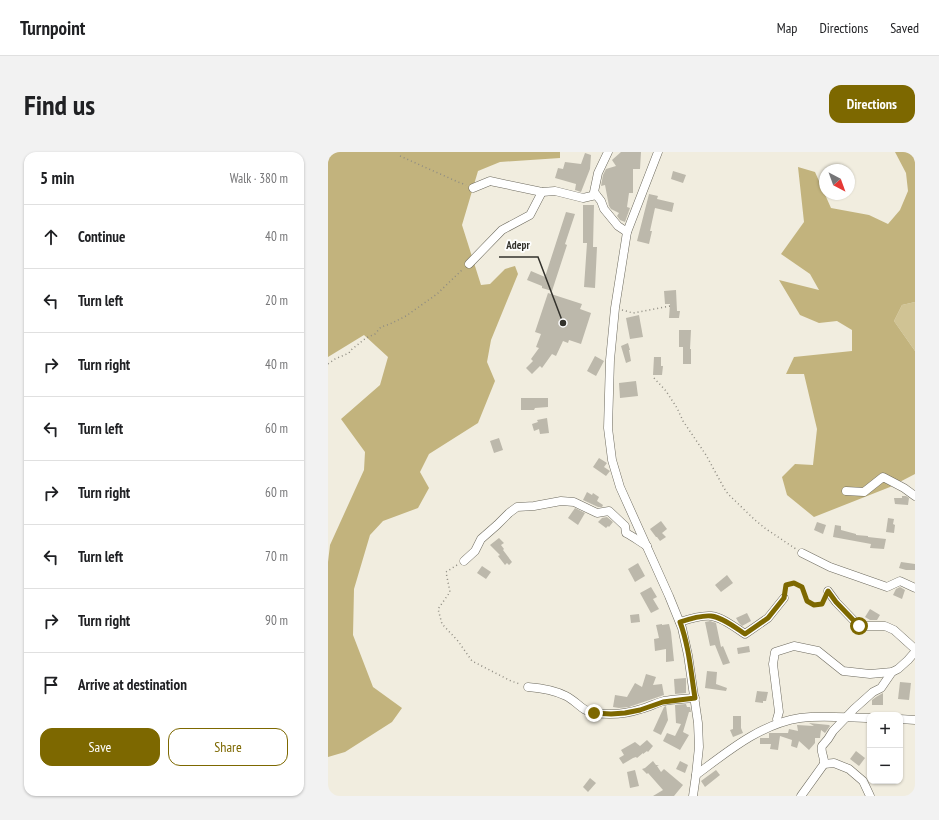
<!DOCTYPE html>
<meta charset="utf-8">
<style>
:root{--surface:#fff;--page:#f2f2f2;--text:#202124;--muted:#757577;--line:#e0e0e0;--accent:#7d6800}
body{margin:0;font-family:"PT Sans Narrow",sans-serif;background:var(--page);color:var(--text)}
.controls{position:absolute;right:12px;bottom:12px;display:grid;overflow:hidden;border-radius:8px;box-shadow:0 1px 3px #0004}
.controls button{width:36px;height:36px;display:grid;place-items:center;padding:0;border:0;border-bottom:1px solid var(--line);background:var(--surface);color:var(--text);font:20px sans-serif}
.compass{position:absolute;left:491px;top:12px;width:36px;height:36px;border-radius:50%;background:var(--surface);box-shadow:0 1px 3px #0004;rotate:139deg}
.stop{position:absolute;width:12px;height:12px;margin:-9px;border:3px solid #7d6800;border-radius:50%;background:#fff}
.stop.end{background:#7d6800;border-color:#fff;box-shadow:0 1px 4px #0008}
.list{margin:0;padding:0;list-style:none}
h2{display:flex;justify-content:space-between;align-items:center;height:52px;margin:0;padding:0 16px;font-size:17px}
h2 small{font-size:13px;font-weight:400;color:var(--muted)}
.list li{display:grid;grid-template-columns:26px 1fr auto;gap:12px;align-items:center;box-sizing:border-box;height:64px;padding:0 16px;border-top:1px solid var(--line)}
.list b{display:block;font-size:15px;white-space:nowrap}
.list em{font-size:13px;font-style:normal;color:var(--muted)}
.actions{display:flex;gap:8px;padding:12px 16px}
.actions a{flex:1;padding:9px 0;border:1px solid var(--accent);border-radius:12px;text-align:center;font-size:14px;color:var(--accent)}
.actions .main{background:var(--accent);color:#fff}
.icon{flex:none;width:22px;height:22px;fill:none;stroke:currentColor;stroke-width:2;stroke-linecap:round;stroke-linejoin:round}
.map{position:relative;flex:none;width:587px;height:644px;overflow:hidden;border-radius:12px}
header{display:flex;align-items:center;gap:24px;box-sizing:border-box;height:56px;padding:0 20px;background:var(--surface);border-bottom:1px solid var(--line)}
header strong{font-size:19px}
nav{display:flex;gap:22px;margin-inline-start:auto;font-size:14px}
.intro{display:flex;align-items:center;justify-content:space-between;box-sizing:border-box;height:96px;padding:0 24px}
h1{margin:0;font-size:28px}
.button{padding:10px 18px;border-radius:12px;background:var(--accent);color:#fff;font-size:14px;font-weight:700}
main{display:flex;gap:24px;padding:0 24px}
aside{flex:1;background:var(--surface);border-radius:12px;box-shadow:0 1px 3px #0004}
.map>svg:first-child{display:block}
.green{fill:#d0c394}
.forest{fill:#c2b37d}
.building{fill:#bcb8ab}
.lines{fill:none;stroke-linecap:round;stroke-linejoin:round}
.street-casing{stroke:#6d6a5e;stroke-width:9}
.path{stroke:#8f8c82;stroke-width:1.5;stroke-dasharray:1 3;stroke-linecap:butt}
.street{stroke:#fff;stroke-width:8}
.route{stroke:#7d6800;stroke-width:5}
.leader{fill:none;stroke:#33322c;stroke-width:1.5}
.callout-dot{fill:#33322c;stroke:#fff;stroke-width:1.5}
.callout-label{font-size:11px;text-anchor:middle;font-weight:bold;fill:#33322c;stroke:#fff;stroke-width:3.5;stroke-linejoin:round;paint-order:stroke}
</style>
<header>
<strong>Turnpoint</strong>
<nav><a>Map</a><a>Directions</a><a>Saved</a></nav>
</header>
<div class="intro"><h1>Find us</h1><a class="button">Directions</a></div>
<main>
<aside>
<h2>5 min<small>Walk · 380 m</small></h2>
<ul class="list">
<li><svg class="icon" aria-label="ahead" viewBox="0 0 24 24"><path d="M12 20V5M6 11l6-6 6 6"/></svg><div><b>Continue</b></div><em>40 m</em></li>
<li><svg class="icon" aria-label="left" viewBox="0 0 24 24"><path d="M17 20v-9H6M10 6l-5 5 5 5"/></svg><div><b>Turn left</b></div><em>20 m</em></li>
<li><svg class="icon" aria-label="right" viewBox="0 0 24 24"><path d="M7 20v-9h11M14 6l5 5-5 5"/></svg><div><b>Turn right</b></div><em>40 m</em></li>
<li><svg class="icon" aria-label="left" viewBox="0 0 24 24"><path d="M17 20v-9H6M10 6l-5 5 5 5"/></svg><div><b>Turn left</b></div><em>60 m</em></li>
<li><svg class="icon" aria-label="right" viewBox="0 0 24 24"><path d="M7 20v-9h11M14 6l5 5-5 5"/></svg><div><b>Turn right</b></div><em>60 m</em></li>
<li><svg class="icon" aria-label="left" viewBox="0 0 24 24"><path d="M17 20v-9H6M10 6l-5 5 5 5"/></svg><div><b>Turn left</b></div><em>70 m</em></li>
<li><svg class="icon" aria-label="right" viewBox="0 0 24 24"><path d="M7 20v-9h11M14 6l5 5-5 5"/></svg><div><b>Turn right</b></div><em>90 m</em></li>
<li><svg class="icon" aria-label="arrive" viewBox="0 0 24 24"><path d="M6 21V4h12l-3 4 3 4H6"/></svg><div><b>Arrive at destination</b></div></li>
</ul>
<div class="actions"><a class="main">Save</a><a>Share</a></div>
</aside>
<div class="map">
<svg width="587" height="644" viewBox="0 0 587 644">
<rect width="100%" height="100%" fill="#f1eddf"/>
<path class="green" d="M587,150V199L566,169L574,153Z"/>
<g class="forest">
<path d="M0,0H232V6L172,10L150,19L134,73L153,133L162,132L177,117L187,114L190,122L163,188L159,210L167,229L150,271L101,302L92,320L101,336L90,356L55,369L42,383L26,437L25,483L45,535L74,556L64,570L17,600L0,605V410L2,393L36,318L37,300L13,267L52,233L60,205L36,183L0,205Z"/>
<path d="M567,0H587V150L574,153L566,169L587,199V322L562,335L486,365L459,343L454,325L467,312L485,313L489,277L476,222H458L466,205L524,199V178L509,169L491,171L472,163L451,128L491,138L482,122L453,102L476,70L470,15L487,20L503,56L541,63L560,72L572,58L580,39L578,21Z"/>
</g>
<g class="building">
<path d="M293,0H313L312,17H305V41H301L299,55L302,56L297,70L292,68L289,64L291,61L283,57L281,54L277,33L273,34L275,23L278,17L288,14L284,8Z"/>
<path d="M257,1L263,3L262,17L253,40L247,38L248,32L227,26L230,16L235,17L237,10L253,12Z"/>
<path d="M345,19L358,23L355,31L343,27Z"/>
<path d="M321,42L330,44L329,47L346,51L344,60L327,56L322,79H324L321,92L309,89Z"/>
<path d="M255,53H266L265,95H269L267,136L256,135L259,91H255Z"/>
<path d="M238,60L247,62L237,92L239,93L224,139L214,136V134L199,128L203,119L217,125Z"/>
<path d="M348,138L349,159H352L351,166H341L342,152H337L336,139Z"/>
<path d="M220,141L254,152L252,157L263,161L253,192L241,188L240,191L235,189L228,204L224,202L214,216L212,214L204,222L198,216L205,209L203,207L211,196L208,195L213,182L207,180Z"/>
<path d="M311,163L315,185L302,187L298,166Z"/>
<path d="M351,178H363L362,197H363V212H355V195H351Z"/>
<path d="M300,191L302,198H301L303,209L298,211L293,194Z"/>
<path d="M267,204L276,209L268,224L259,219Z"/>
<path d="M326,205H333V214H335L334,223H325Z"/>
<path d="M308,229L310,244L292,246L291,231Z"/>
<path d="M193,246H220V255L207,256L206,258H193Z"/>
<path d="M219,266L221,281L212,282L211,277L206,279L204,272L210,270L209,268Z"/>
<path d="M171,286L175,298L166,301L162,289Z"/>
<path d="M271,306L279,311L276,315L282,319L278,324L265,315Z"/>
<path d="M259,340L264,343L265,341L271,345L269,349L275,353L274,355H270L255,348Z"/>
<path d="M574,344H578L581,346L580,353L567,352L566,346H574Z"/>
<path d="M247,356L257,361L250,373L240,366Z"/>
<path d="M279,365L285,370L281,375L280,374L278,376L270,370L274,366Z"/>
<path d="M560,366L566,367L565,372L567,373L566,381L558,380Z"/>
<path d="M333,369L339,377L334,381L338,385L332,389L329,385H328L322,377Z"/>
<path d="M489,370L498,373L495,382L486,378Z"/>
<path d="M507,373L513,374V378L528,382V383L540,384V385L558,387L556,397L542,396L543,392L505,385Z"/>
<path d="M171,386L176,391L173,393L176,397L175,398L184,410L181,413L179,411L177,413L170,404L172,403L162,393Z"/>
<path d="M573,410L587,412V418H578L571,416Z"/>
<path d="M310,411L317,424L307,430L300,417Z"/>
<path d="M154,414L163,420L158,427L149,421Z"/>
<path d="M399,423L405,431L393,440L387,433Z"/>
<path d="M323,435L329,445L325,447L331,457L323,461L312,441Z"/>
<path d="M572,435L577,438L574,447L565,443L568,437Z"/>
<path d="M542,457L552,463L549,468H542L537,465Z"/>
<path d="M419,461L423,469L414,474L411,471L408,466Z"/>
<path d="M311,462L312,470L303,471L302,463Z"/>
<path d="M382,469L388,471L393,495L395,494L402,511L395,513L387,493L382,494L377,470Z"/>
<path d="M334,472V473L341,472L343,480L346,509L338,510V497L327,499L326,487L331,486L328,473Z"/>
<path d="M421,494L422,500L410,502L409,496Z"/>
<path d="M379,519L389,520L388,532L399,536L398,539L377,536Z"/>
<path d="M318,522L328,525L325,533L334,532L336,543L301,555L291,556L285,555L287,543L299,545L307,531L314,535Z"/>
<path d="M358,526V541L347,542L346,527Z"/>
<path d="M572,530L583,531L581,548L570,547Z"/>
<path d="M429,539L440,540L438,549H435V551L427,550Z"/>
<path d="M555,541V553H544V548L548,545Z"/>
<path d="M358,552L359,555H362L363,560H361L355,580L361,583L352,598L335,589L339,581L347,584L353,572L348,571L347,553Z"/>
<path d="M338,554L340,568L333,583L325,579L336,555Z"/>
<path d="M405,564H413V576L415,581L405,585L402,578L405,577Z"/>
<path d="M481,571L501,573L502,574L497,581L493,578L492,586H487V591L481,598L471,589L469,596L463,594L464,588L452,584L450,598L442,597L443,592H432V586H441V581H460L461,577L470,579L469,573L486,574Z"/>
<path d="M319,588L325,594L320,600L319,599L315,602V601L309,606L308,605L305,606L304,605L305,606L295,612L291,606L296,603L293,598L307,590L312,594Z"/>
<path d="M528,599L537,606L531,614L522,607Z"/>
<path d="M325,609L328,613H331L329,614L333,620L336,617L355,633L346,644H325L335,638L320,621L319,622L314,617L317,616Z"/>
<path d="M352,609L360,613L357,621L348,617Z"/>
<path d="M307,618L311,634L302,636L299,620Z"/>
<path d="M388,618L392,623L377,635L373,629Z"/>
<path d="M262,626L268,631L260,640L255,635Z"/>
</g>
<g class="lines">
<g class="street-casing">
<g id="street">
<path d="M280,0L270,21L266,40L273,49L276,57L290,74L299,80"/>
<path d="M330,0L299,80L287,156L282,208L280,276L284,308L292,335L341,444L354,476L360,503L370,571L371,595L368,623L365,644"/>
<path d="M145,36L162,29L214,40L227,39L255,46L268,43"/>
<path d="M141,112L174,78L202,63L214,40"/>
<path d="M518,339L536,340L555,325L576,336L587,344"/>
<path d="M474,401L502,415L559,435L572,429L587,436"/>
<path d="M136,409L147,399L153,387L169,373L181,361L189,355L206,354L233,349L246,350L269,361L281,359L297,374L298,381C306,385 312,390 319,394"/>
<path d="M500,439L508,450L531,474H557L566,478L587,497"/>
<path d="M352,470C361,467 373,463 383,464C394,465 408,476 417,482L440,466L456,446"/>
<path d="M200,535C213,536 226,538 238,544C250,550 253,559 267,561C282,563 298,562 313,557C321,555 328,551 336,549C346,547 356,547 367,546"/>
<path d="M572,567L587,568"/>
<path d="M450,571L449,567L451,560L445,512L447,500L466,494L490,499L515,519L542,522L564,520L570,517L580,508L587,500"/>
<path d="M496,612L506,611L521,617L535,629L542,644"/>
<path d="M368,623C399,600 432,572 472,566C495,563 519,566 542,566"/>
<path d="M473,644L496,612C497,605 492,600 494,594L500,587L505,579L526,557L545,540L553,536L564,520"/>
</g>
</g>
<g class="path">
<path d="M72,4L130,30L138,33"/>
<path d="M294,158L305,161L342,154"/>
<path d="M0,212L7,207L21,201L23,198L38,186L47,182L53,175L62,172L78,164L109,142L135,117"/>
<path d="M326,226L338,239L349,256L355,269L378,303L396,336L400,342L427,368L438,377L468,397"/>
<path d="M129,413L118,420L122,440L110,457L114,472L130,489L144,509L183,529L192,532"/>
<path d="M457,439L458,433L466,431L474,435L479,449L485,453L493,452L496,446"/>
</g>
<use href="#street" class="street"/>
</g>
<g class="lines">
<path class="route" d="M266,561L283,562L297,561L312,558L335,550L367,546C363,521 361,494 352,470C361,467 373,463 383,464C394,465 408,476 417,482L440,466L456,446L458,433L466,431L474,435L479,449L486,453L494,452L500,439L508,450L531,474"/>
</g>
<path class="leader" d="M235 171L210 105H171"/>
<circle class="callout-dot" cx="235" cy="171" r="4"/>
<g class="callout-label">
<text x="190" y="97">Adepr</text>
</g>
</svg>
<div class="controls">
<button>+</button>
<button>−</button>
</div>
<svg class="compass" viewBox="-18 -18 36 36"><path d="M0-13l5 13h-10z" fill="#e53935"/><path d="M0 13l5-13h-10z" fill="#757577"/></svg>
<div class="stop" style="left:531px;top:474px"></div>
<div class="stop end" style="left:266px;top:561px"></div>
</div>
</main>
